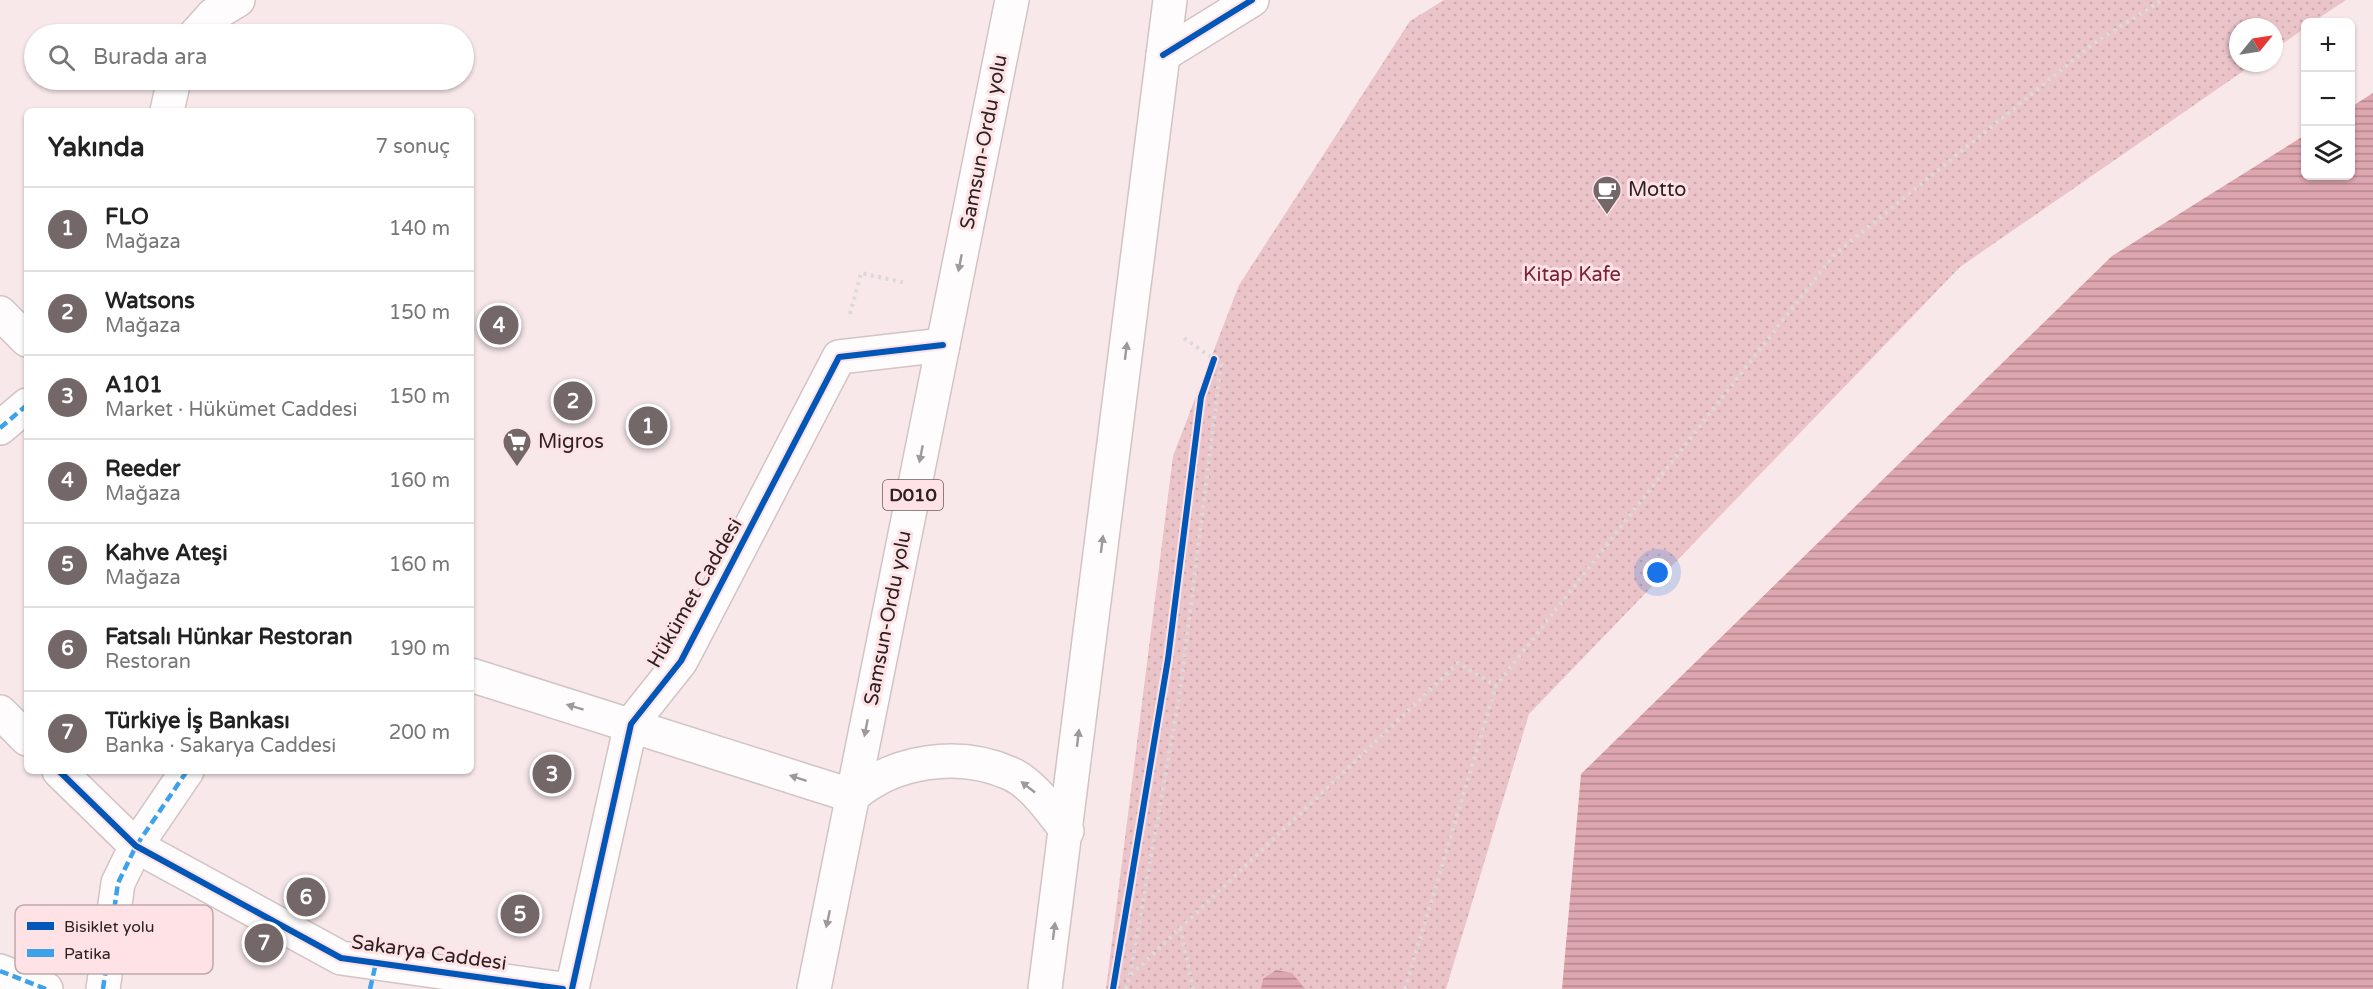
<!DOCTYPE html>
<html lang="tr">
<meta charset="utf-8">
<style>
:root{--surface:#fff;--page:#f2f2f2;--text:#222;--muted:#767676;--line:#e0e0e0;--accent:#746768}
body{margin:0;font-family:"Varela Round",sans-serif;background:var(--page);color:var(--text)}
.controls{position:absolute;right:18px;top:18px;display:grid;overflow:hidden;border-radius:9px;box-shadow:0 2px 4px #0004}
.controls button{width:54px;height:54px;display:grid;place-items:center;padding:0;border:0;border-bottom:2px solid var(--line);background:var(--surface);color:var(--text);font:30px sans-serif}
.compass{position:absolute;left:2229px;top:18px;width:54px;height:54px;border-radius:50%;background:var(--surface);box-shadow:0 2px 4px #0004;rotate:60deg}
.you{position:absolute;left:1658px;top:573px;width:21px;height:21px;margin:-15px;border:4px solid #fff;border-radius:50%;background:#1a73e8;box-shadow:0 0 0 9px #1a73e833}
.badge{display:grid;place-items:center;width:39px;height:39px;border-radius:50%;background:var(--accent);color:#fff;font-size:20px;font-weight:700}
.pin{position:absolute;translate:-50% -50%;border:3px solid #fff;box-shadow:0 2px 6px #0006}
.list{margin:0;padding:0;list-style:none}
h2{display:flex;justify-content:space-between;align-items:center;height:78px;margin:0;padding:0 24px;font-size:26px}
h2 small{font-size:20px;font-weight:400;color:var(--muted)}
.list li{display:grid;grid-template-columns:39px 1fr auto;gap:18px;align-items:center;box-sizing:border-box;height:84px;padding:0 24px;border-top:2px solid var(--line)}
.list b{display:block;font-size:22px;white-space:nowrap}
.list p{margin:0;font-size:20px;white-space:nowrap;color:var(--muted)}
.list em{font-size:20px;font-style:normal;color:var(--muted)}
.icon{flex:none;width:33px;height:33px;fill:none;stroke:currentColor;stroke-width:2;stroke-linecap:round;stroke-linejoin:round}
.map{position:relative;flex:none;width:2373px;height:989px;overflow:hidden}
.search{position:absolute;background:var(--surface);box-shadow:0 2px 4px #0004;left:24px;top:24px;width:450px;height:66px;display:flex;align-items:center;gap:15px;box-sizing:border-box;padding:0 21px;border-radius:33px;color:var(--muted);font-size:22px}
.panel{position:absolute;background:var(--surface);box-shadow:0 2px 4px #0004;left:24px;top:108px;width:450px;height:666px;border-radius:9px}
.map>svg:first-child{display:block}
.park{fill:url(#park-dots)}
.water{fill:url(#water-rules)}
.lines{fill:none;stroke-linecap:round;stroke-linejoin:round}
.minor-casing{stroke:#d2c4c5;stroke-width:36}
.highway-casing{stroke:#d2c4c5;stroke-width:36}
.path{stroke:#ded9d9;stroke-width:4;stroke-dasharray:3 4.5;stroke-linecap:butt}
.minor{stroke:#fefcfc;stroke-width:33}
.highway{stroke:#fefcfc;stroke-width:33}
.quiet{stroke:#3ea2ea;stroke-width:4.5;stroke-dasharray:9 4.5;stroke-linecap:butt}
.cycleway-casing{stroke:#fee2e5;stroke-width:10}
.cycleway{stroke:#0057b8;stroke-width:6}
.oneway{fill:#a0999a}
.labels{text-anchor:middle;dominant-baseline:central;stroke-width:6;stroke-linejoin:round;paint-order:stroke}
.shield{fill:#fee2e5;stroke:#6c5b5c;stroke-width:1.5}
.shield-label{font-size:18px;font-weight:bold;fill:#2d2122}
.street-label{font-size:20px;fill:#2d2122;stroke:#fee2e5}
.poi-label{font-size:20px;fill:#2d2122;stroke:#fee2e5;text-anchor:start}
.park-label{font-size:20px;fill:#792237;stroke:#fee2e5}
.key{fill:#fee2e5;stroke:#bfa8aa;stroke-width:1.5}
.key-label{font-size:16px;fill:#2d2122}
</style>
<div class="map">
<svg width="2373" height="989" viewBox="0 0 2373 989">
<defs>
<pattern id="park-dots" width="8" height="8" patternUnits="userSpaceOnUse" patternTransform="scale(1.5)"><rect width="8" height="8" fill="#ebc4c9"/><path d="M2 2h.1M6 6h.1" fill="none" stroke="#caa8ac" stroke-width="1.8" stroke-linecap="round"/></pattern>
<pattern id="water-rules" width="6" height="5" patternUnits="userSpaceOnUse" patternTransform="scale(1.5)"><rect width="6" height="5" fill="#dea6ae"/><path d="M0 2.5h6" fill="none" stroke="#b4878d"/></pattern>
</defs>
<rect width="100%" height="100%" fill="#f8e8ea"/>
<path class="park" d="M1444,0H2346L2313,22H2306L2305,28L2274,50V27H2238V63H2255L1960,267L1529,714L1446,989H1106L1173,456L1239,285L1410,21Z"/>
<g class="water">
<path d="M2373,93V989H1562L1581,774L2112,256L2305,135L2306,176H2350L2351,107Z"/>
<path d="M1276,970L1292,973L1305,989H1261L1263,979Z"/>
</g>
<g class="lines">
<g class="minor-casing">
<g id="minor">
<path d="M196,34L213,15L238,0"/>
<path d="M1163,55L1252,0"/>
<path d="M167,111L174,80"/>
<path d="M0,313L27,340"/>
<path d="M0,428L27,405"/>
<path d="M471,675L853,796"/>
<path d="M0,712L27,739"/>
<path d="M59,771L136,846L341,958L563,989"/>
<path d="M0,971L46,989"/>
<path d="M103,989L118,883L136,846L187,771"/>
<path d="M572,989L631,724L681,661L839,357L943,345"/>
</g>
</g>
<g class="highway-casing">
<g id="highway">
<path d="M853,796C894,760 959,751 1009,773C1033,783 1051,811 1067,831"/>
<path d="M814,989L1012,0"/>
<path d="M1045,989L1170,0"/>
</g>
</g>
<g class="path">
<path d="M850,314L861,273L906,283"/>
<path d="M1180,928L1193,989"/>
<path d="M1130,975L1180,692L1221,364L1181,336"/>
<path d="M1126,989L1130,976L1458,663L1496,686L1834,255L2093,44L2162,0"/>
<path d="M1405,989L1496,686"/>
</g>
<use href="#minor" class="minor"/>
<use href="#highway" class="highway"/>
<g class="quiet">
<path d="M0,428L27,405"/>
<path d="M0,971L46,989"/>
<path d="M103,989L118,883L136,846L187,771"/>
<path d="M370,989L376,963"/>
</g>
<g class="cycleway-casing">
<g id="cycleway">
<path d="M1163,55L1252,0"/>
<path d="M59,771L136,846L341,958L563,989"/>
<path d="M572,989L631,724L681,661L839,357L943,345"/>
<path d="M1113,989L1168,659L1201,397L1214,359"/>
</g>
</g>
<use href="#cycleway" class="cycleway"/>
</g>
<defs><path id="oneway-solid" d="M-6-.8H1V-3.2L6.5 0L1 3.2V.8H-6Z" transform="scale(1.5)"/></defs>
<g class="oneway">
<use href="#oneway-solid" transform="translate(960 263) rotate(101)"/>
<use href="#oneway-solid" transform="translate(1126 351) rotate(-83)"/>
<use href="#oneway-solid" transform="translate(921 454) rotate(101)"/>
<use href="#oneway-solid" transform="translate(1102 544) rotate(-83)"/>
<use href="#oneway-solid" transform="translate(575 707) rotate(-163)"/>
<use href="#oneway-solid" transform="translate(866 728) rotate(101)"/>
<use href="#oneway-solid" transform="translate(1078 738) rotate(-83)"/>
<use href="#oneway-solid" transform="translate(798 778) rotate(-162)"/>
<use href="#oneway-solid" transform="translate(1028 787) rotate(-142)"/>
<use href="#oneway-solid" transform="translate(828 919) rotate(102)"/>
<use href="#oneway-solid" transform="translate(1054 931) rotate(-83)"/>
</g>
<defs>
<g id="cafe-pin" transform="scale(1.5)"><path d="M0 17L-7.5 6A9.5 9.5 0 1 1 7.5 6Z" fill="#746768" stroke="#fee2e5"/><path d="M-5.5-4.5H6V0H3Q3 3.5 0 3.5H-2.5Q-5.5 3.5-5.5 0ZM3-3.2v2h1.7v-2ZM-6 4.5H4V6H-6Z" fill="#fff"/></g>
<g id="supermarket-pin" transform="scale(1.5)"><path d="M0 17L-7.5 6A9.5 9.5 0 1 1 7.5 6Z" fill="#746768" stroke="#fee2e5"/><path d="M-6-5.5h2.5l.6 2H6L4.5 2H-2.5L-4.4-4H-6ZM-1.5 3.2a1.3 1.3 0 1 0 .1 0ZM3 3.2a1.3 1.3 0 1 0 .1 0Z" fill="#fff"/></g>
</defs>
<g fill-rule="evenodd">
<use href="#cafe-pin" x="1607" y="190"/>
<use href="#supermarket-pin" x="517" y="442"/>
</g>
<g class="labels">
<rect class="shield" x="883" y="480" width="60" height="30" rx="4.5"/>
<g class="shield-label">
<text x="913" y="495">D010</text>
</g>
<g class="street-label">
<text transform="translate(984 142) rotate(-79)">Samsun-Ordu yolu</text>
<text transform="translate(695 593) rotate(-60)">Hükümet Caddesi</text>
<text transform="translate(888 618) rotate(-79)">Samsun-Ordu yolu</text>
<text transform="translate(429 953) rotate(8)">Sakarya Caddesi</text>
</g>
<g class="poi-label">
<text x="1628" y="190">Motto</text>
<text x="538" y="442">Migros</text>
</g>
<g class="park-label">
<text x="1572" y="275">Kitap Kafe</text>
</g>
</g>
<rect x="15" y="905" width="198" height="69" rx="9" class="key"/>
<rect x="27" y="922" width="27" height="8" fill="#0057b8"/>
<rect x="27" y="949" width="27" height="8" fill="#3ea2ea"/>
<g class="key-label">
<text x="64" y="932">Bisiklet yolu</text>
<text x="64" y="959">Patika</text>
</g>
</svg>
<div class="controls">
<button>+</button>
<button>−</button>
<button><svg class="icon" aria-label="layers" viewBox="0 0 24 24"><path d="M12 4l9 5-9 5-9-5zM3 14l9 5 9-5"/></svg></button>
</div>
<svg class="compass" viewBox="-18 -18 36 36"><path d="M0-13l5 13h-10z" fill="#e53935"/><path d="M0 13l5-13h-10z" fill="#767676"/></svg>
<div class="you"></div>
<div class="pin badge" style="left:648px;top:426px">1</div>
<div class="pin badge" style="left:573px;top:401px">2</div>
<div class="pin badge" style="left:552px;top:774px">3</div>
<div class="pin badge" style="left:499px;top:325px">4</div>
<div class="pin badge" style="left:520px;top:914px">5</div>
<div class="pin badge" style="left:306px;top:897px">6</div>
<div class="pin badge" style="left:264px;top:943px">7</div>
<div class="search"><svg class="icon" aria-label="search" viewBox="0 0 24 24"><circle cx="10" cy="10" r="6"/><path d="M15 15l6 6"/></svg>Burada ara</div>
<section class="panel">
<h2>Yakında<small>7 sonuç</small></h2>
<ul class="list">
<li><span class="badge">1</span><div><b>FLO</b><p>Mağaza</p></div><em>140 m</em></li>
<li><span class="badge">2</span><div><b>Watsons</b><p>Mağaza</p></div><em>150 m</em></li>
<li><span class="badge">3</span><div><b>A101</b><p>Market · Hükümet Caddesi</p></div><em>150 m</em></li>
<li><span class="badge">4</span><div><b>Reeder</b><p>Mağaza</p></div><em>160 m</em></li>
<li><span class="badge">5</span><div><b>Kahve Ateşi</b><p>Mağaza</p></div><em>160 m</em></li>
<li><span class="badge">6</span><div><b>Fatsalı Hünkar Restoran</b><p>Restoran</p></div><em>190 m</em></li>
<li><span class="badge">7</span><div><b>Türkiye İş Bankası</b><p>Banka · Sakarya Caddesi</p></div><em>200 m</em></li>
</ul>
</section>
</div>
